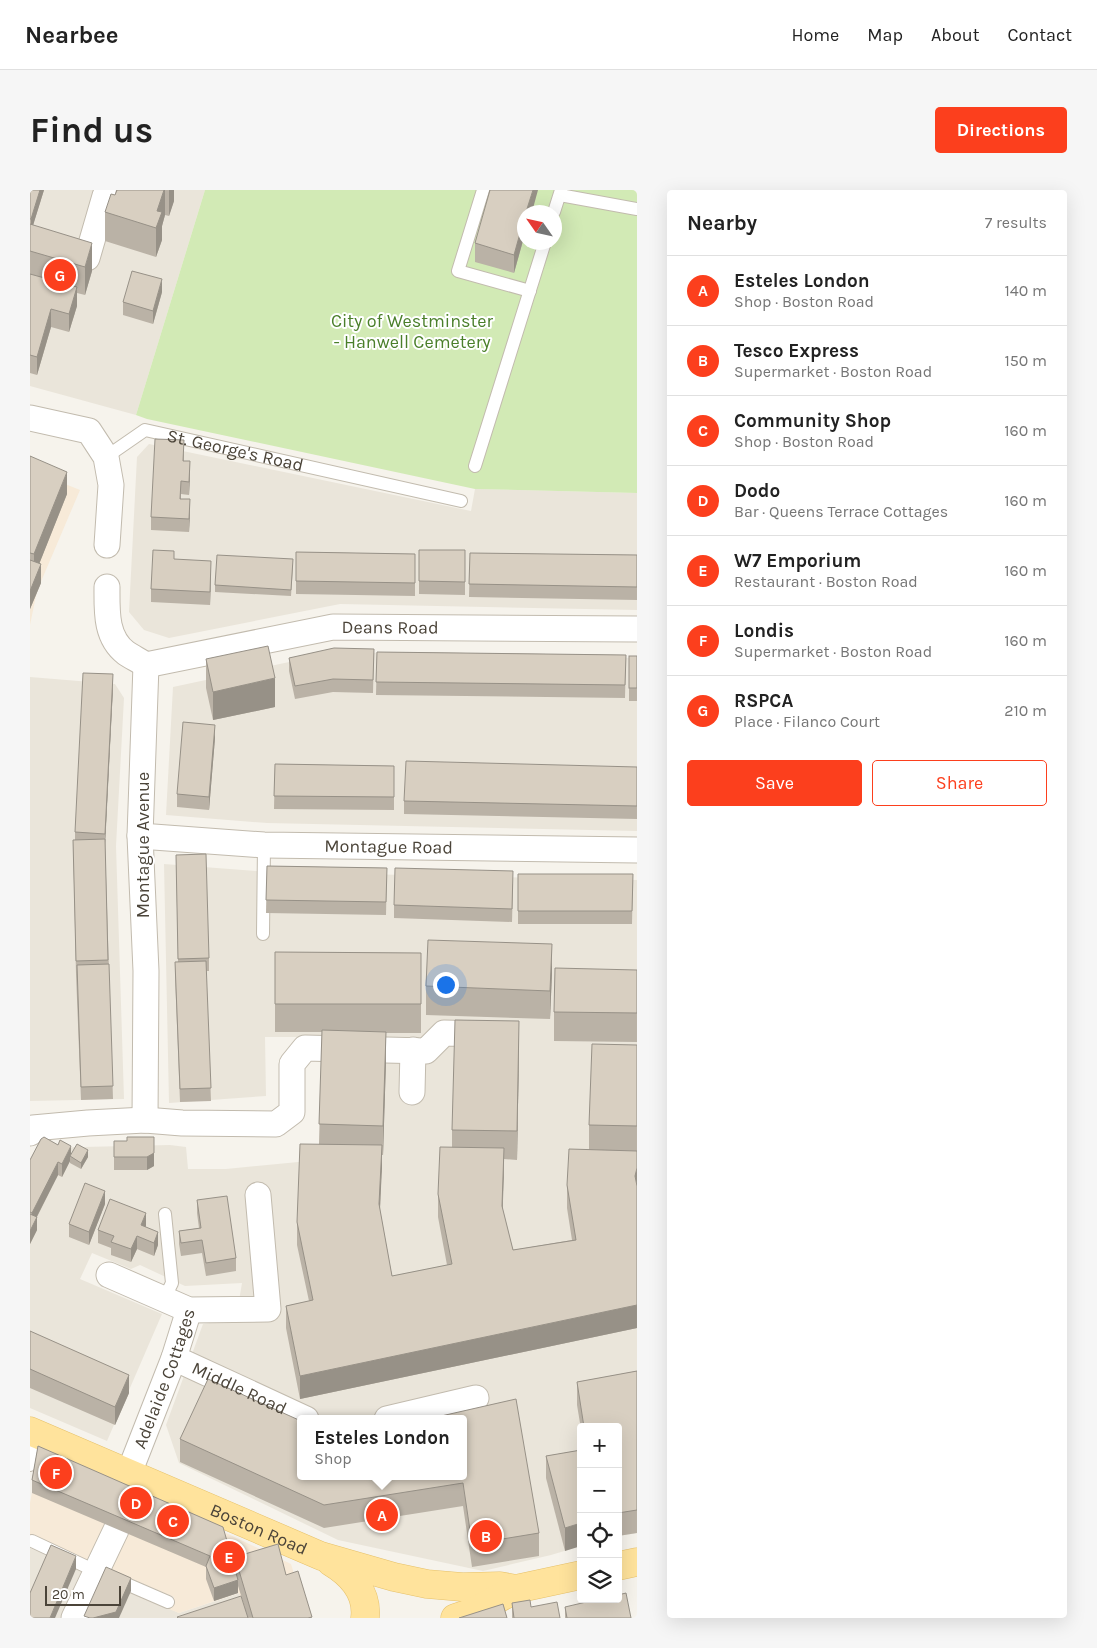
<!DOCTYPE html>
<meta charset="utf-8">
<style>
:root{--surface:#fff;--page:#f6f6f6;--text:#222;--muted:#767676;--line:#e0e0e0;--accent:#fc3f1d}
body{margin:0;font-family:Karla,sans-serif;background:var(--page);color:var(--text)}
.controls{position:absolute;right:15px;bottom:15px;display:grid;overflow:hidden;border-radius:5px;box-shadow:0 5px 20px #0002}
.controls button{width:45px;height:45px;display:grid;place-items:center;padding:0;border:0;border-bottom:1px solid var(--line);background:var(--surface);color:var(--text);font:25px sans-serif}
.compass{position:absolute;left:487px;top:15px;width:45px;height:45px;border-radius:50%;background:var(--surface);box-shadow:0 5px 20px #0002;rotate:304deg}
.scale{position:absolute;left:15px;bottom:12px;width:76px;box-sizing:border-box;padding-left:5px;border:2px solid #4b4439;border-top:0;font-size:14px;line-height:18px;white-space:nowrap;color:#4b4439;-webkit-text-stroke:4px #fff;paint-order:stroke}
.you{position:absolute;left:415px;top:794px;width:18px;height:18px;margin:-12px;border:4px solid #fff;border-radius:50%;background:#1a73e8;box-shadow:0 0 0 8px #1a73e833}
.badge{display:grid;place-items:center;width:32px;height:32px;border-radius:50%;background:var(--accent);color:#fff;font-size:16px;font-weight:700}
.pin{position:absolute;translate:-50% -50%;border:2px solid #fff;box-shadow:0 1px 5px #0006}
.popup{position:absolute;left:267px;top:1225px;width:170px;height:65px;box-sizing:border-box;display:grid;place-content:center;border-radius:5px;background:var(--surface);filter:drop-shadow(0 1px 4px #0005);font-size:16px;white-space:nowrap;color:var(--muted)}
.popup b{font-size:19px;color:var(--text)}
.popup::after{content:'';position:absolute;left:50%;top:100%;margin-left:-10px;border:10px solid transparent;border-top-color:var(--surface)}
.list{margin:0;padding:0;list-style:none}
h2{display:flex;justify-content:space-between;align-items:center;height:65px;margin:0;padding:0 20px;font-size:21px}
h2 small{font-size:16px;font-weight:400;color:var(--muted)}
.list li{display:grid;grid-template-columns:32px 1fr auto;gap:15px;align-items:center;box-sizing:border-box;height:70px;padding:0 20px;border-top:1px solid var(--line)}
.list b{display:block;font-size:19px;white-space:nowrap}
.list p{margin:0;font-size:16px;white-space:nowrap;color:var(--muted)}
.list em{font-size:16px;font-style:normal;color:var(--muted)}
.actions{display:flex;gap:10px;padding:15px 20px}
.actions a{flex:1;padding:11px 0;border:1px solid var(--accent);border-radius:5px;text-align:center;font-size:18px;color:var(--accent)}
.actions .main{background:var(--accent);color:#fff}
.icon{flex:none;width:28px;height:28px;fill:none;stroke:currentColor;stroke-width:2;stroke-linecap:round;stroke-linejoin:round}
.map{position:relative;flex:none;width:607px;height:1428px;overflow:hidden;border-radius:5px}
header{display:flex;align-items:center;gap:30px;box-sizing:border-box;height:70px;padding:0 25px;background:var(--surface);border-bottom:1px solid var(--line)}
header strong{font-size:24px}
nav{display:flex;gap:28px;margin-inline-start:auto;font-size:18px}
.intro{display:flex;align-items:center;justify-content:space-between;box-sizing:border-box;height:120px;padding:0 30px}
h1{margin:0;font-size:35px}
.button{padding:12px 22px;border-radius:5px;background:var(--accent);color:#fff;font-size:18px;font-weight:700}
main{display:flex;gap:30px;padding:0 30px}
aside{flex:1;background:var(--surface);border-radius:5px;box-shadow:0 5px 20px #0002}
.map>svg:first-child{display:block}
.residential{fill:#eae5da;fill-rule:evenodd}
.commercial{fill:#f7ead8}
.green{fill:#d2eab5;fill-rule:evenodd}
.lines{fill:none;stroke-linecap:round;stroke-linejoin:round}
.lane-casing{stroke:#c2bbae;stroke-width:14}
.street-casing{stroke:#c2bbae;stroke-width:27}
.primary-casing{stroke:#e6c16a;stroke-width:29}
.lane{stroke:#fff;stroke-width:12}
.street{stroke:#fff;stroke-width:25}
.primary{stroke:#ffe39c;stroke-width:28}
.wall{fill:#bab2a6}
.shaded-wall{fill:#979187}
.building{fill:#d8cfc1;stroke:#979187}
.labels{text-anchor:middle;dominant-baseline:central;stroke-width:4;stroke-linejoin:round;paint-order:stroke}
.park-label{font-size:18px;fill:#4a7f2a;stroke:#fff}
.street-label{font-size:18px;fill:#4b4439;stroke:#fff}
</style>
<header>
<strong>Nearbee</strong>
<nav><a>Home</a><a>Map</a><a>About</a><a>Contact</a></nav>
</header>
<div class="intro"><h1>Find us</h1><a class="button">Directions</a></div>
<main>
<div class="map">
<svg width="607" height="1428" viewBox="0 0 607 1428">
<rect width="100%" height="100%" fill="#f6f3ec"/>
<g class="residential">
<path d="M0,0H175L106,225L0,196Z"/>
<path d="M119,254L441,321L445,299L607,303V420L310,414L139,448L114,440L99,422L107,267Z"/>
<path d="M306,462L607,468V641L237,633L136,625L143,497Z"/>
<path d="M0,487L85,494L94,508L86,656L94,909L0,911Z"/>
<path d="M134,674L239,682L607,690V1343L588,1346V1237H551V1356L521,1365L453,1381L308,1350L149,1273L136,1235L173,1134L206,1129L212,1093L155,1096L110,1075L101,1079L62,1063L50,1089L132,1124L77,1251L0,1218V974L9,958L140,955L156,957L158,979H196L289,970L293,847H235L236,906L139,913ZM271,1229H433V1286H271Z"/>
<path d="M0,1358L52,1380L30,1428H0Z"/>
<path d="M73,1389L149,1423L210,1403L217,1428H55Z"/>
</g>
<g class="commercial">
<path d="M0,280L50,300L7,401L0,435Z"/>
<path d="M8,1269L194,1346L196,1343L261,1374L278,1428H217L209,1403L149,1423L139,1419L144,1407L0,1346V1313Z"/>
</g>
<path class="green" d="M175,0H607V303L445,299L117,229L106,225ZM494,22H524V52H494Z"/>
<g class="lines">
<g class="lane-casing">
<g id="lane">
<path d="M453,0L428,81L500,101"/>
<path d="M530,5L607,19"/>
<path d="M524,22L531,0"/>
<path id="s1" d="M76,267L115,240L431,311"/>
<path d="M445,276L515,52"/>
<path d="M233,744L234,655"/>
<path d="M134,1109L142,1093L135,1024"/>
<path d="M0,1275L6,1244"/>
<path d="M2,1351L55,1376L138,1412"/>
</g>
</g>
<g class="street-casing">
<g id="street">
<path d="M0,50L57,68L75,6"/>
<path d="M0,228L59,241L76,267L81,295L77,355"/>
<path d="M77,397C77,420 75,447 96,463C102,467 110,471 116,475"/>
<path id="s2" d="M116,475L303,437L607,439"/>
<path id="s3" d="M110,646L234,655L607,660"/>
<path d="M382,902L383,860"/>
<path d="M115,930L116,781L110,646L116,475"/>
<path d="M0,943L3,938L58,933L115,930L152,933L246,934L262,922V874L275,858L396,861L414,843L454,844"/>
<path d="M79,1085L159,1120L238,1119L228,1005"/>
<path id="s4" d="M144,1168L276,1229"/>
<path d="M357,1229L446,1208"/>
<path id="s5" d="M99,1283L144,1168L159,1120"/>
<path d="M44,1428L86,1340"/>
</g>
</g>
<g class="primary-casing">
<g id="primary">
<path id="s6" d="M0,1241L291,1366L364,1387L397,1394L432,1397L470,1396L486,1399"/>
<path d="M301,1372C321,1384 338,1403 335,1428"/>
<path d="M588,1376L607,1372"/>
<path d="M425,1428L443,1422L486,1399L551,1385"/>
</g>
</g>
<use href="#lane" class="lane"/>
<use href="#street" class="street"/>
<use href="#primary" class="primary"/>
</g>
<g class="wall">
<path d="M0,0H14L3,35L62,81L55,105L47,103V116L39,142L21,137L7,185L0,183Z"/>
<path d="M86,0H144V11L139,26L135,25L132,36V50L126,67L75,51V22L85,5Z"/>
<path d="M494,22V47L484,83L445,72V53Z"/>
<path d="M132,102L123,134L93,125V112Z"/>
<path d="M154,263V271L160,284L159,305L151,304V309L160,322L159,342L121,340V327Z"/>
<path d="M0,266L37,304L9,374L11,393L0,419Z"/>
<path d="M389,360H435V405L389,404Z"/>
<path d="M266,362L385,364V406L266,404Z"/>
<path d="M440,363L607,365V410L439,407Z"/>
<path d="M144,369L181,384L180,415L121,412V399Z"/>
<path d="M263,375L261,406L185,402V395Z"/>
<path d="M344,459L343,503L303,502L265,509L259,481V468Z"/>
<path d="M347,462L596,465L595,508L346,505Z"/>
<rect x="599" y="466" width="8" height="45"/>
<path d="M176,469L245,517L183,530L176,498Z"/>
<path d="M83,497L75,653L83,909L51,910L46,784L43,650H45V642Z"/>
<path d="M185,548L179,620L147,617V604Z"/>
<path d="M245,574L364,576V620L244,619Z"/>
<path d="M607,577V629L374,624V611Z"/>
<path d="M146,665L179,768V781H176L181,911L150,912L145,785V772H148Z"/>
<path d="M237,676L357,678L356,725L236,723Z"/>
<path d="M488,684H603L602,734H488Z"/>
<path d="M483,694L482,732L364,728V715Z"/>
<path d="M245,762L391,763V843H356V871L353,965H352L350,1020L362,1086L417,1075L408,1027V1004L422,957V940L489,860L487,970L474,969L472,1019L483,1060L542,1050L537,1018V995L559,960V935L607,855V1138L270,1209L256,1138V1116L279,1111L267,1055V1032L289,954L292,842H245Z"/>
<path d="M607,780V852L524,851V822Z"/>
<path d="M522,783L520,829L396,825V796Z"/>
<path d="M124,947V976L117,980H84V951H97Z"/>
<path d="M41,965L58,967L51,979L40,973V971L32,987L28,985L7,1027V1040L0,1054V970Z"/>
<path d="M167,1010L206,1068V1081L176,1086L172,1063L151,1066L149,1054V1041L169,1038L167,1023Z"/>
<path d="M75,1014L59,1055L39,1047V1034Z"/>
<path d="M116,1036L115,1037L128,1055L124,1066L107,1059L101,1072L81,1065V1058L68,1053V1040Z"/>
<path d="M0,1141L99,1203L85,1235L0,1198Z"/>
<path d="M607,1181V1343L588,1346V1237H551V1239L547,1215V1192Z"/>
<path d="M150,1249L271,1286H433L509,1343V1366L442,1377L433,1316L294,1338L150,1272Z"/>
<path d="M8,1256L205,1380V1367L256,1385L282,1428H147L215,1418L208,1396V1403L184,1411L176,1389V1377L2,1303V1290Z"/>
<path d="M551,1260L535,1361L516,1288V1266Z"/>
<path d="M482,1413L501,1417L530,1428H482Z"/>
<path d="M535,1417L601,1428H535Z"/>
</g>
<g class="shaded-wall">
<path d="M10,0H14L1,42V29Z"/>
<path d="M134,0H135V25L132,36V50L126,67V38L127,21Z"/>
<path d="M139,0H144V11L139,26Z"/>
<path d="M503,0H508L502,22H496Z"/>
<path d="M494,29V47L484,83V65Z"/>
<path d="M62,53V81L55,105V77Z"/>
<path d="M132,89V102L123,134V121Z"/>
<path d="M47,97V116L39,142V124Z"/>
<path d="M21,119V137L7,185V167Z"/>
<path d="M160,271V284L159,305V292Z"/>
<path d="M37,282V304L4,387V364Z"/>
<path d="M160,309V322L159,342V329Z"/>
<path d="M181,371V384L180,415V402Z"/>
<path d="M11,374V393L0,419V401Z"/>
<path d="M83,484V497L75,657V644Z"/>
<path d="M245,488V517L183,530V502Z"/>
<path d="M185,535V548L179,620V607Z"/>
<path d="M522,754V783L520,829V801Z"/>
<path d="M489,831V860L487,970V941Z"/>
<path d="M356,842V871L353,965V936Z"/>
<path d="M352,955V978L349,1037V1014Z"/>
<path d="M41,956V967L40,966V971L32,987V974Z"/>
<path d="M474,958V981L472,1039V1016Z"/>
<path d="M58,960V967L51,979V973Z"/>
<path d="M124,963V976L117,980V967Z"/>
<path d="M28,972V985L2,1036V1023Z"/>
<path d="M607,978V1000L605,986Z"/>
<path d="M75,1001V1014L59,1055V1042Z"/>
<path d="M116,1023V1036L111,1048V1035Z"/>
<path d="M7,1027V1040L0,1054V1041Z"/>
<path d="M128,1042V1055L124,1066V1053Z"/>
<path d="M107,1046V1059L101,1072V1059Z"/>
<path d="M607,1115V1138L270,1209V1186Z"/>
<path d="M99,1185V1203L85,1235V1217Z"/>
<path d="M551,1333V1356L535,1361V1338Z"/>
<path d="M46,1366V1379L25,1428H20Z"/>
<path d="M101,1388V1401L89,1428H63Z"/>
<path d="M208,1390V1403L184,1411V1398Z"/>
</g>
<g class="building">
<path d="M0,0H10L1,29H0Z"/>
<path d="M87,0H134L127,21L132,22L126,38L75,22L81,4L85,5Z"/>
<path d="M460,0H503L496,22H494V29L484,65L445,53Z"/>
<path d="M0,34L62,53L55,77L0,61Z"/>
<path d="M102,81L132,89L123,121L93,112Z"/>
<path d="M0,84L47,97L39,124L21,119L7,167L0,165Z"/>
<path d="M125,249L154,250L153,271H160L159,292L151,291L150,309H160L159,329L121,327Z"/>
<path d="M0,266L37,282L4,364L0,363Z"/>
<path d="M123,360L144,361V369L181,371L180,402L121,399Z"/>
<path d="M389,360H435V392L389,391Z"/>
<path d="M266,362L385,364V393L266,391Z"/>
<path d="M440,363L607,365V397L439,394Z"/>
<path d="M187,365L263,369L261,400L185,395Z"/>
<path d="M0,370L11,374L0,401Z"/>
<path d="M238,456L245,488L183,502L176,469Z"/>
<path d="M304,458L344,459L343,490L303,489L265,496L259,468Z"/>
<path d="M347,462L596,465L595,495L346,492Z"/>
<rect x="599" y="466" width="8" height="32"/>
<path d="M53,483L83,484L75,644L45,642Z"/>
<path d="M153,532L185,535L179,607L147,604Z"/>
<path d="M376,571L607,577V616L374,611Z"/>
<path d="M245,574L364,576V607L244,606Z"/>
<path d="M75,649L78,770L46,771L43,650Z"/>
<path d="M176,664L179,768L148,769L146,665Z"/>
<path d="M237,676L357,678L356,712L236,710Z"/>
<path d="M365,678L483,681L482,719L364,715Z"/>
<path d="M488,684H603L602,721H488Z"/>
<path d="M398,750L522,754L520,801L396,796Z"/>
<path d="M245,762L391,763V814H245Z"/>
<path d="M176,771L181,898L150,899L145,772Z"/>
<path d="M79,774L83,896L51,897L47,775Z"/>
<path d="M525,778L607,780V823L524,822Z"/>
<path d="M425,830L489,831L487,941L422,940Z"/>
<path d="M292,840L356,842L353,936L289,934Z"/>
<path d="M562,854L607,855V936L559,935Z"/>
<path d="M14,947L28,955L30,950L41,956L32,974L28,972L2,1023L0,1022V970L11,949Z"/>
<path d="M97,947H124V963L117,967H84V951H97Z"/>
<path d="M47,954L58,960L51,973L40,966Z"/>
<path d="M270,954L352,955L349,1014L362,1086L422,1074L408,1004L410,957L474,958L472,1016L483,1060L546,1050L537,995L539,959L607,961V978L605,986L607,996V1115L270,1186L256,1116L283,1110L267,1032Z"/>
<path d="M55,993L75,1001L59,1042L39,1034Z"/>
<path d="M197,1006L206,1068L176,1073L172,1050L151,1053L149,1041L171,1038L167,1010Z"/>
<path d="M80,1009L116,1023L111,1035L128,1042L124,1053L107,1046L101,1059L81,1052L84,1046L68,1040Z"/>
<path d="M0,1024L7,1027L0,1041Z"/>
<path d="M0,1141L99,1185L85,1217L0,1179Z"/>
<path d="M607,1181V1320L588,1323V1237H554L547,1192Z"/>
<path d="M178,1189L271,1231V1286H433V1229H398L486,1209L509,1343L442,1354L433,1293L294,1315L150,1249Z"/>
<path d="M8,1256L193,1337L208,1390L184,1398L176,1376L180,1366L2,1290Z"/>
<path d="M551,1260V1333L535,1338L516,1266Z"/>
<path d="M248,1354L256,1385L268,1381L282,1427L278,1428H223L205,1367Z"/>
<path d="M21,1355L46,1366L20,1428H0V1403Z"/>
<path d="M76,1377L101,1388L86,1422L63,1428H60L54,1426Z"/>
<path d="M596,1403L601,1428H537L535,1417L569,1409H588V1405Z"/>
<path d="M211,1406L218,1428H148L147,1427Z"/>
<path d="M500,1410L501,1417L527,1412L530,1428H484L482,1413Z"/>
<path d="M473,1414L477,1428H429Z"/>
</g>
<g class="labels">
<g class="park-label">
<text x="382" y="131">City of Westminster<tspan x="382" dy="21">- Hanwell Cemetery</tspan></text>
</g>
<g class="street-label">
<text stroke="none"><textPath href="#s1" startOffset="140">St. George's Road</textPath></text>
<text stroke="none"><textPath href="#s2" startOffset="248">Deans Road</textPath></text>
<text transform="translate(113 655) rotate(-90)">Montague Avenue</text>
<text stroke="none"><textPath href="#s3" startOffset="249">Montague Road</textPath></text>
<text stroke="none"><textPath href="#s5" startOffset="101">Adelaide Cottages</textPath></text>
<text stroke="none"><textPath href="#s4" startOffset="72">Middle Road</textPath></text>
<text stroke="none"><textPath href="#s6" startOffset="249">Boston Road</textPath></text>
</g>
</g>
</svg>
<div class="controls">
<button>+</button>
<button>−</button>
<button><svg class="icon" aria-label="locate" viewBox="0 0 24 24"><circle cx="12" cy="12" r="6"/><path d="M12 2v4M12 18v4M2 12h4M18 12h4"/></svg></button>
<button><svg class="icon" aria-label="layers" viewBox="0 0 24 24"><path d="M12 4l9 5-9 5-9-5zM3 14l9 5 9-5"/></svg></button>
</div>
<svg class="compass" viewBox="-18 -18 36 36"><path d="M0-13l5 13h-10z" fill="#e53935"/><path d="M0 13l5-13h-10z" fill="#767676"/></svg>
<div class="scale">20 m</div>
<div class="you"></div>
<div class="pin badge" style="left:352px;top:1325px">A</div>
<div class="popup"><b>Esteles London</b>Shop</div>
<div class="pin badge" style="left:456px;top:1346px">B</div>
<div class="pin badge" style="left:143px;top:1331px">C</div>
<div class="pin badge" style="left:106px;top:1313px">D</div>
<div class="pin badge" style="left:199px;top:1367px">E</div>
<div class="pin badge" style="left:26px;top:1283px">F</div>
<div class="pin badge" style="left:30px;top:85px">G</div>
</div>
<aside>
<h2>Nearby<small>7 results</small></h2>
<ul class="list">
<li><span class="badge">A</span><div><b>Esteles London</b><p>Shop · Boston Road</p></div><em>140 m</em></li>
<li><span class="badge">B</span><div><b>Tesco Express</b><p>Supermarket · Boston Road</p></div><em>150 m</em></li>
<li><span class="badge">C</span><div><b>Community Shop</b><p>Shop · Boston Road</p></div><em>160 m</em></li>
<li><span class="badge">D</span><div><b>Dodo</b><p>Bar · Queens Terrace Cottages</p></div><em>160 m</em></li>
<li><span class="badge">E</span><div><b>W7 Emporium</b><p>Restaurant · Boston Road</p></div><em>160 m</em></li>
<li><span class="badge">F</span><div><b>Londis</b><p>Supermarket · Boston Road</p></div><em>160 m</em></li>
<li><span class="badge">G</span><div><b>RSPCA</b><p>Place · Filanco Court</p></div><em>210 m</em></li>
</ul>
<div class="actions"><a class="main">Save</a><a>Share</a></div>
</aside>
</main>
